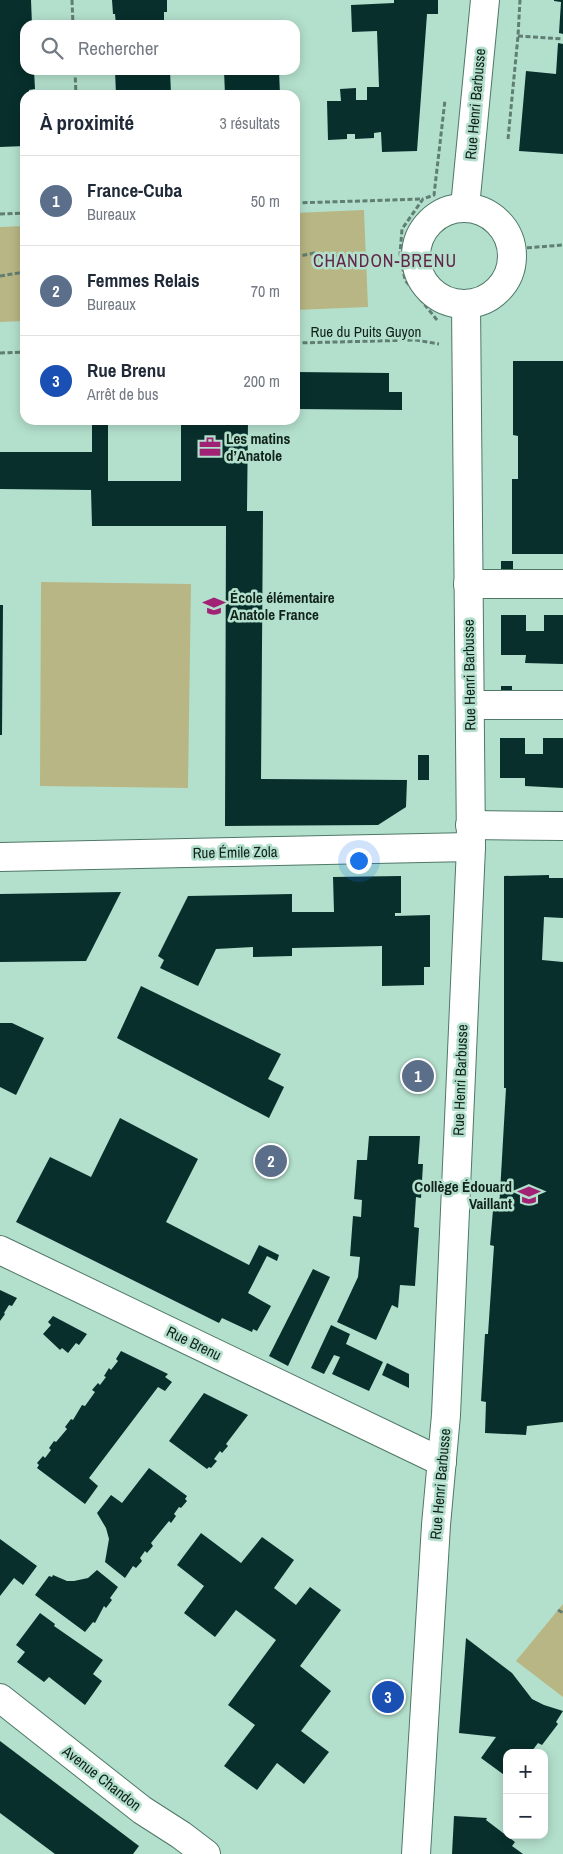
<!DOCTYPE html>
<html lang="fr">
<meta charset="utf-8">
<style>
:root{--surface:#fff;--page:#f2f2f3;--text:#1f2937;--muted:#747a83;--line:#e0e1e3;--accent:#a12275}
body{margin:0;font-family:"Archivo Narrow",sans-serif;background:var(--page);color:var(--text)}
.controls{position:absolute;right:15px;bottom:15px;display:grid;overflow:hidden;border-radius:10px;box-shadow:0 2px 12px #0003}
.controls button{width:45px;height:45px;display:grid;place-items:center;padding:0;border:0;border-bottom:1px solid var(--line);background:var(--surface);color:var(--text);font:25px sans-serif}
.you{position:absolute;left:358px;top:860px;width:18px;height:18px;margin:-12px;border:4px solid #fff;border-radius:50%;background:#1a73e8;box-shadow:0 0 0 8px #1a73e833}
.badge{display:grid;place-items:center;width:32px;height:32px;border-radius:50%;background:var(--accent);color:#fff;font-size:16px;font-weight:700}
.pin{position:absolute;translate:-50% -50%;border:2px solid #fff;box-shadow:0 1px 5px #0006}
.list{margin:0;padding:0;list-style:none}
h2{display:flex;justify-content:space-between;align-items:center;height:65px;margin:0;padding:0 20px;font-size:21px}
h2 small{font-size:16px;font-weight:400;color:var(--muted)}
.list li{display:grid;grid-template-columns:32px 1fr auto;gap:15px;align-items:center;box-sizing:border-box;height:90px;padding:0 20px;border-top:1px solid var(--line)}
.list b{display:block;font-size:19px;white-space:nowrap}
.list p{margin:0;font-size:16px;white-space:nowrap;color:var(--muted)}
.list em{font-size:16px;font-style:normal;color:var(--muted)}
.icon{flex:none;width:28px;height:28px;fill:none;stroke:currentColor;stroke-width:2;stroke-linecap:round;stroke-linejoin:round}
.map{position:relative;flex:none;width:563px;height:1854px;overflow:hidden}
.search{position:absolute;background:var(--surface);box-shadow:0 2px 12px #0003;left:20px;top:20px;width:280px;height:55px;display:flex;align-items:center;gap:12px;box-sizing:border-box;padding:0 18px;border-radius:15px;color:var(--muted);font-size:19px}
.panel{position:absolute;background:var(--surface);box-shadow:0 2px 12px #0003;left:20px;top:90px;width:280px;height:335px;border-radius:15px}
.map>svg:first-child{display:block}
.green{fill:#b8b684}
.building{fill:#082f2c}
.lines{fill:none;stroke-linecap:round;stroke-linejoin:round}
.minor-casing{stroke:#4f7867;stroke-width:30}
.path{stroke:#607e71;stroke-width:3;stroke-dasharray:5 2.5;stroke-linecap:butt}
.minor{stroke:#fff;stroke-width:28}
.labels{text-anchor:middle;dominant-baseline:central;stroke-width:5;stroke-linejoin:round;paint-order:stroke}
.street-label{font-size:15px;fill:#11221b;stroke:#b3e0cc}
.poi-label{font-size:15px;font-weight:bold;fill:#11221b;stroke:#b3e0cc;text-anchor:start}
.quarter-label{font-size:18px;letter-spacing:1px;fill:#63264b;stroke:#b3e0cc}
</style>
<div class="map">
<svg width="563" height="1854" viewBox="0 0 563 1854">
<rect width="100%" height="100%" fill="#b3e0cc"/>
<g class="green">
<path d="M364,210L368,307L295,310V213Z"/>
<path d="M25,226V321L0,322V227Z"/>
<path d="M41,582L191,584L188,788L40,786Z"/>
<path d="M563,1604V1697L516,1661Z"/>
</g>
<g class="building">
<path d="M0,0H31L32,25H25V70H34L35,89L29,90V95H25V146L0,147Z"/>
<path d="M112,0H167V12H164V25H116L115,14H113Z"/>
<path d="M394,0H438V14H427L417,151L382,152L381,132L374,133V138L355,139V134H347V139L328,140L327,101H341L340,89L356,88V100H367V87H379L377,31L352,32L351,5L394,3Z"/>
<path d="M554,0H563V34L559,33L561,2L554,1Z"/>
<path d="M558,43L563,44V154L519,151L526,71L556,74Z"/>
<path d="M115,70H170L171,95H116Z"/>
<path d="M224,70H279L280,95H225Z"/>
<path d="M513,361H563V554H512V479H518V436L513,435Z"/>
<path d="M295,372L389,373V392H402V410L295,409Z"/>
<path d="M92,420H108V481H181V420H248L247,511H263L261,779L407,780L406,807L378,825L225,826L226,526H92L91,490L0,489V452H92Z"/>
<rect x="501" y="561" width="12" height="9"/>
<path d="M0,605H3L2,735H0Z"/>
<path d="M501,615H526V631H544V615H563V664L525,663L526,655H501Z"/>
<rect x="501" y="686" width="11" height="10"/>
<path d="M500,738H525V754H543V738H563V788L525,786V778H500Z"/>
<rect x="418" y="755" width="11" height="25"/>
<path d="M549,875V878H563V918L544,917L542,960L563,962V1422L527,1426L526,1435L485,1433L486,1402L481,1401L485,1334H488L494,1246L490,1245L493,1210H499L506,1088H504V876Z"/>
<path d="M401,876V913H395V916L430,915V967H424V985L382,986V946L292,948V956L253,957V947L216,949L198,986L160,968L164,960L158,956L188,896L292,894V912H334L333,877Z"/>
<path d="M121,892L86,961L0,962V894Z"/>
<path d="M141,986L281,1054L268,1079L284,1087L269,1118L117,1038Z"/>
<path d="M0,1023H12L44,1038L16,1095L0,1087Z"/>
<path d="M120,1118L198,1159L166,1222L249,1265L259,1245L279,1255L277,1261L267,1256L248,1293L271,1306L257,1331L253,1329L252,1332L222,1318L219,1323L16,1222L50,1157L91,1177Z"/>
<path d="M369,1136H420L418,1164H423L421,1198L416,1197L414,1227L419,1228L415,1286L400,1285L398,1308L392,1305L376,1340L337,1322L358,1277L360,1257L350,1256L353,1216L361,1217L362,1200L354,1199L357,1160H367Z"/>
<path d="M313,1269L330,1277L288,1366L269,1356Z"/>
<path d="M0,1290L17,1298L12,1306L9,1305L4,1313L5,1314L0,1321Z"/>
<path d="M53,1316L87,1334L79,1345L76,1343L68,1353L62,1348L60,1350L43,1334L51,1325L48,1322Z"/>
<path d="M331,1325L350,1334L346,1344L383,1362L369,1391L332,1374L340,1357L334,1355L324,1374L311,1368Z"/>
<path d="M121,1351L168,1374L165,1377L172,1382L165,1391L158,1387L89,1478L98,1486L85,1504L37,1468L39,1465L37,1463L43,1456L45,1458L51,1450L49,1448L54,1441L56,1442L67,1429L65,1427L71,1419L73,1420L82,1405L85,1406L95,1392L92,1390L98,1383L100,1385L106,1377L104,1376L109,1368L111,1370L118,1361L116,1359Z"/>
<path d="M387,1363L409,1374V1388L382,1375Z"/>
<path d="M204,1393L248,1415L226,1444L228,1446L222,1453L220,1451L214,1459L217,1461L211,1468L209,1467L207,1469L169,1441Z"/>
<path d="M149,1468L187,1496L185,1499L187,1501L181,1508L179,1507L174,1514L176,1516L171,1523L169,1521L151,1543L153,1546L147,1553L145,1551L140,1558L142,1561L136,1568L133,1566L125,1578L105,1562L109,1539L106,1528L97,1513L111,1495L122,1503Z"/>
<path d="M201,1533L241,1563L262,1537L294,1560L274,1588L296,1605L310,1587L341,1610L300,1666L331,1691L301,1731L329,1752L304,1784L277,1763L257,1790L224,1766L255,1725L228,1705L276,1640L236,1610L215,1637L184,1613L204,1586L177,1565Z"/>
<path d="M0,1539L37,1566L23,1585L14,1578L0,1596Z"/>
<path d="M97,1570L118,1587L110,1598L112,1600L106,1608L104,1606L95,1623L93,1622L85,1632L35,1595L49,1576L52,1577L53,1575L67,1581H74L88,1578Z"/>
<path d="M40,1613L55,1624L54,1626L103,1660L93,1674L102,1681L85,1705L49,1677L44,1682L17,1662L25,1652L16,1645Z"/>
<path d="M466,1638L512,1673L532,1699L544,1705L563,1711L556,1722L558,1724L542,1745L538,1743L532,1751L535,1753H507V1777L481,1758L496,1737L459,1733Z"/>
<path d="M0,1741L139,1846L133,1854H55L0,1813Z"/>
<path d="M454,1816L487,1818L486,1820L515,1842L512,1846L523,1854H452Z"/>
</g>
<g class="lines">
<g class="minor-casing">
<g id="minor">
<path d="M465,207L485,0"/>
<circle cx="464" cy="256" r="48"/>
<path d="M468,584H563"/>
<path d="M470,705H563"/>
<path d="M470,825L563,826"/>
<path d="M0,857L471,847"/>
<path d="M0,1250L442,1462"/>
<path d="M0,1698L142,1810L181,1835L206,1854"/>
<path d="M416,1854L436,1525L446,1415L471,847L466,304"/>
</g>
</g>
<g class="path">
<path d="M72,0L73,25"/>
<path d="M518,36L563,39"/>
<path d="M75,70L76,95"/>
<path d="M508,139L518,36L520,0"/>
<path d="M295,203L423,199"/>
<path d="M0,214L25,213"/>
<path d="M512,249L563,245"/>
<path d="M295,257L314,253L344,258H379"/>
<path d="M0,276L25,272"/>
<path d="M437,320L405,280L400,254L402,229L423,199L434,195L445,100"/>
<path d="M295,343L416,340L439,344"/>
<path d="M0,353L25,352"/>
<path d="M558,1610L563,1613"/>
</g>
<use href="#minor" class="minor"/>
</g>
<defs>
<g id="office-bare" transform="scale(1.725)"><path d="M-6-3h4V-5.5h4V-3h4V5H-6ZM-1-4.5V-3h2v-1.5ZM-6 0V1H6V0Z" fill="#a12275" stroke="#b3e0cc" stroke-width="2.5" paint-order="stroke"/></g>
<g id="school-bare" transform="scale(1.725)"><path d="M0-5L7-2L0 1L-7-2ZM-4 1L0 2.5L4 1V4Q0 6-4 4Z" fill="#a12275" stroke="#b3e0cc" stroke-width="2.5" paint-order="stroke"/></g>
</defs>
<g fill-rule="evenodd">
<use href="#office-bare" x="210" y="447"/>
<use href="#school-bare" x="214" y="606"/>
<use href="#school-bare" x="529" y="1195"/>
</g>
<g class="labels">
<g class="street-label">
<text transform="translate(475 104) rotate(-85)">Rue Henri Barbusse</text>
<text x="366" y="331">Rue du Puits Guyon</text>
<text transform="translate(469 675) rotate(-91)">Rue Henri Barbusse</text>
<text transform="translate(235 852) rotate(-1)">Rue Émile Zola</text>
<text transform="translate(460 1080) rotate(-88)">Rue Henri Barbusse</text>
<text transform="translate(194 1343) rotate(26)">Rue Brenu</text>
<text transform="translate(440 1484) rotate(-85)">Rue Henri Barbusse</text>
<text transform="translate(102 1778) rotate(38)">Avenue Chandon</text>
</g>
<g class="poi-label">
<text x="226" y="438">Les matins<tspan x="226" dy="17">d’Anatole</tspan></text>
<text x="230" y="597">École élémentaire<tspan x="230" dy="17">Anatole France</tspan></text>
<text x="512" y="1186" text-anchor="end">Collège Édouard<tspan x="512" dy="17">Vaillant</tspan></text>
</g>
<g class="quarter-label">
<text x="385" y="260">CHANDON-BRENU</text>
</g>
</g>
</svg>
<div class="controls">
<button>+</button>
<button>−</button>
</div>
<div class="you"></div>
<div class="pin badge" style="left:418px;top:1076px;background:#5c6f8a">1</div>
<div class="pin badge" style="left:271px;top:1161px;background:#5c6f8a">2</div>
<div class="pin badge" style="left:388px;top:1697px;background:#1a4fb4">3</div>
<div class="search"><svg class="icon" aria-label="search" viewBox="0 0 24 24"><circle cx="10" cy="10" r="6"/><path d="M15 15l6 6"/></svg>Rechercher</div>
<section class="panel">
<h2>À proximité<small>3 résultats</small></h2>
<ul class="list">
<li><span class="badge" style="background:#5c6f8a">1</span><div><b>France-Cuba</b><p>Bureaux</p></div><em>50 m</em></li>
<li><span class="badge" style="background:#5c6f8a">2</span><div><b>Femmes Relais</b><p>Bureaux</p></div><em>70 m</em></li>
<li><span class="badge" style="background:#1a4fb4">3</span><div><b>Rue Brenu</b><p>Arrêt de bus</p></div><em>200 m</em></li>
</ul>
</section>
</div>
